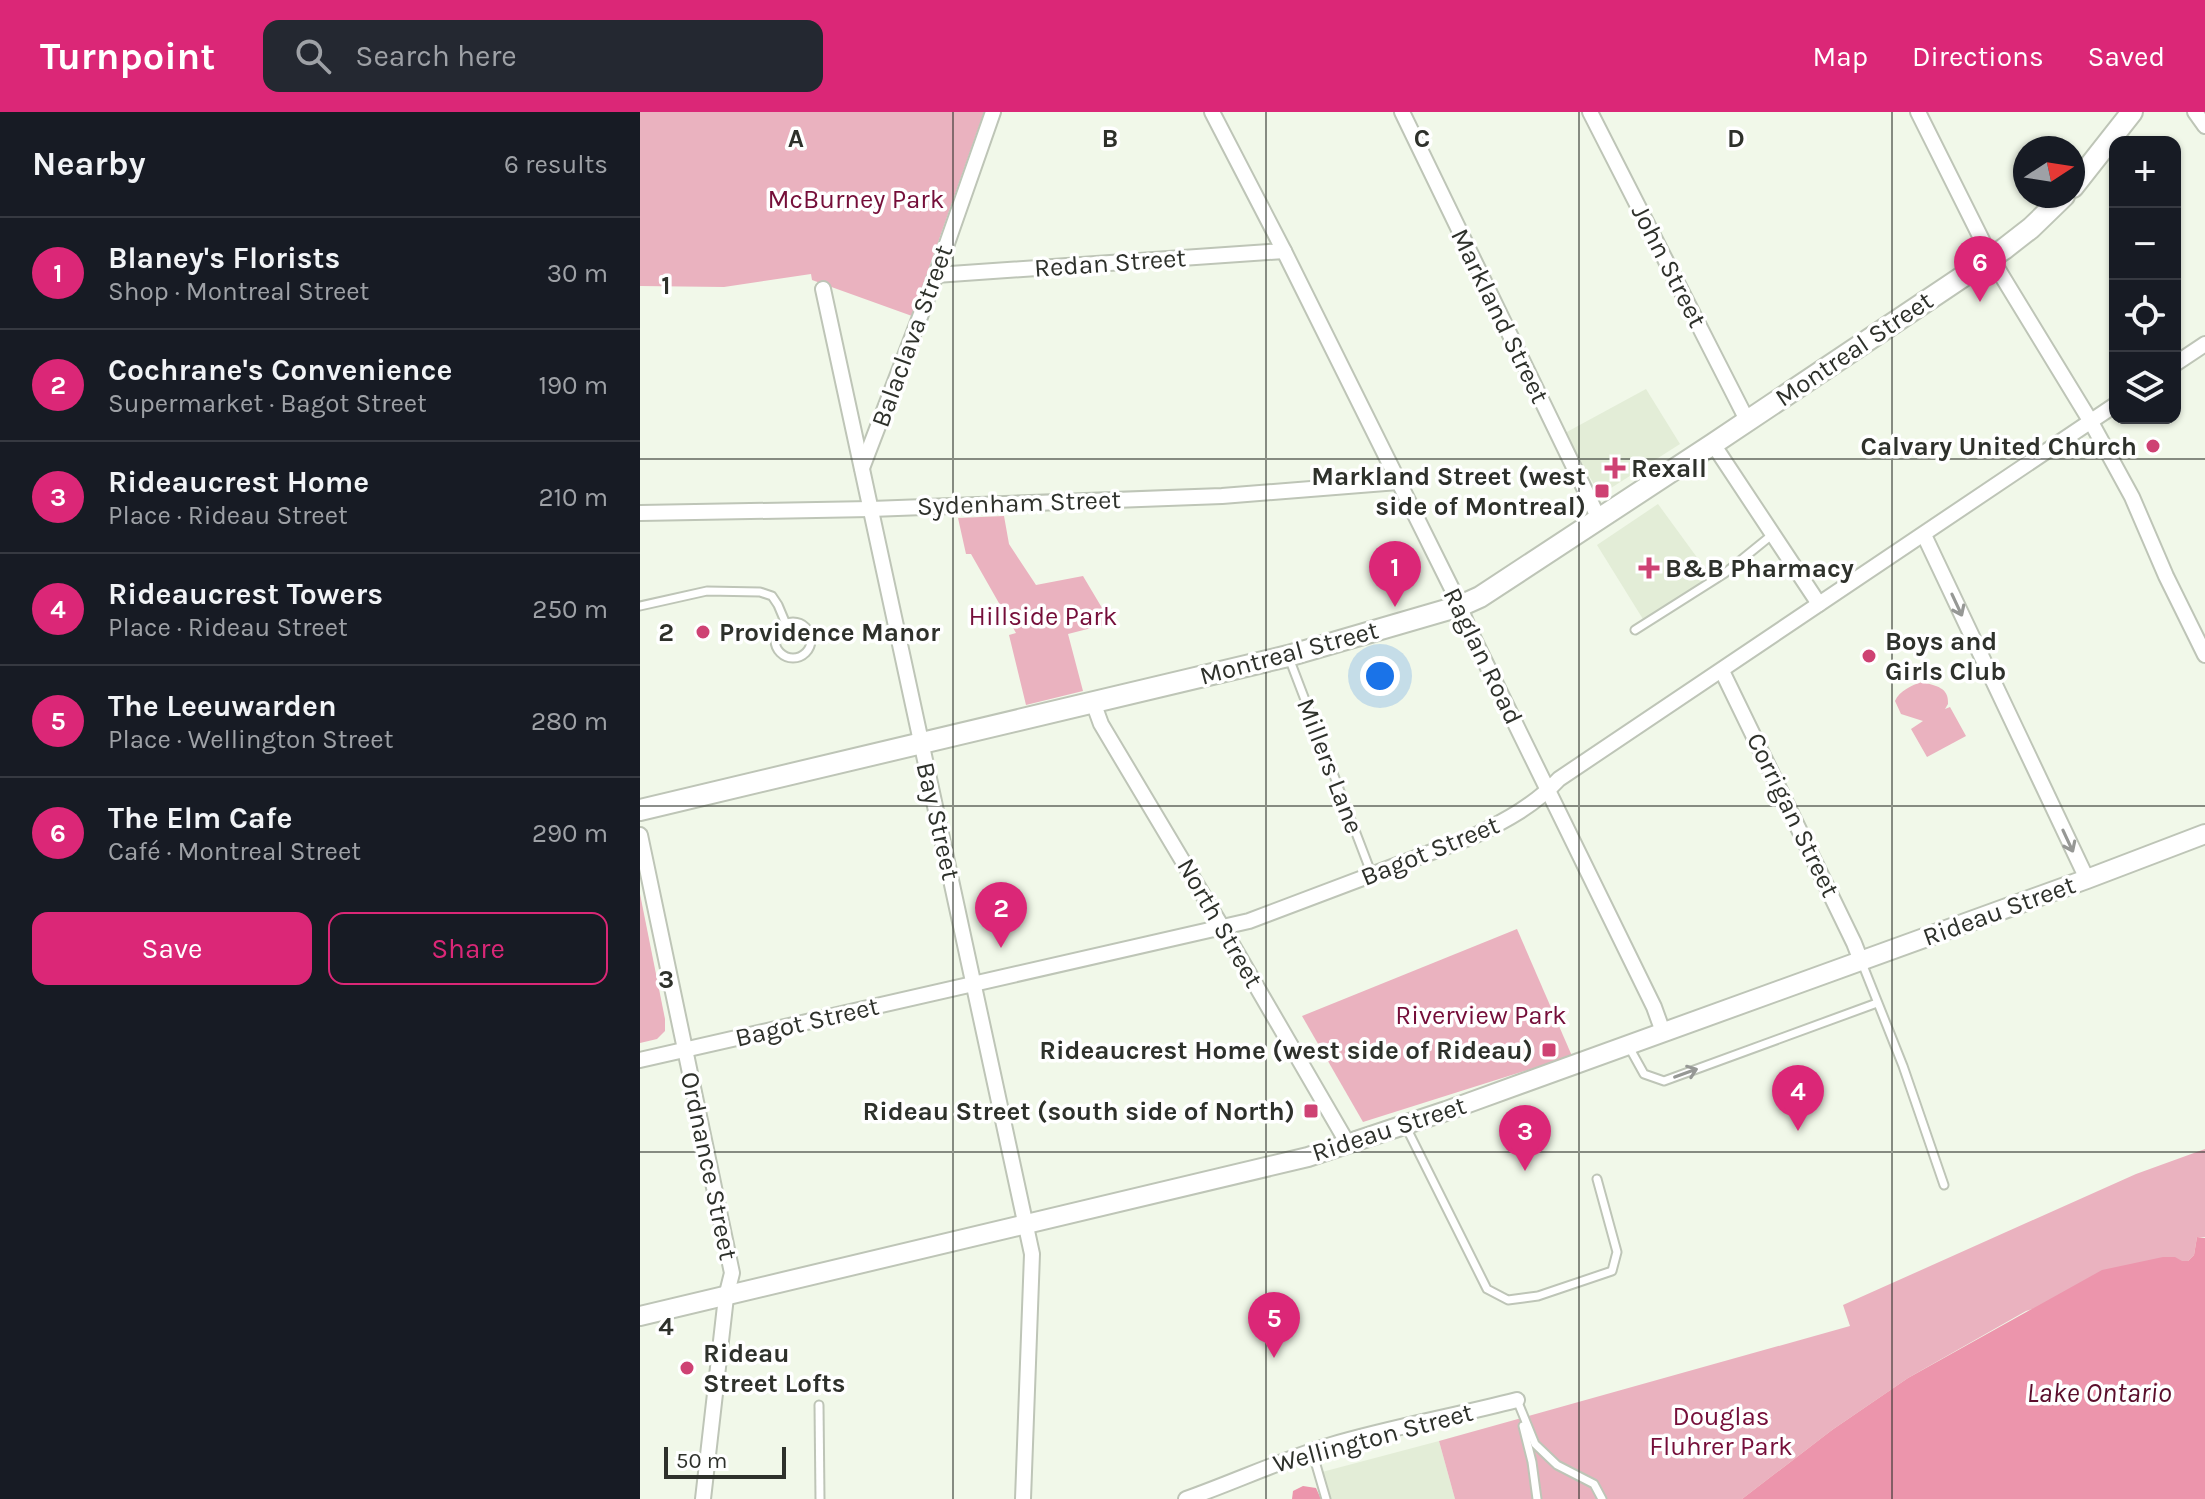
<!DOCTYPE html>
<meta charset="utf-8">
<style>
:root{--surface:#171b24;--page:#242831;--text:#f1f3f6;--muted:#9ea1a6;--line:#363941;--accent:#db2777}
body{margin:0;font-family:Karla,sans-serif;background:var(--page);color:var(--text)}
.controls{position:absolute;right:24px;top:24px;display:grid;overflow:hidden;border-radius:16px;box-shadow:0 2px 6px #0004}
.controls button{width:72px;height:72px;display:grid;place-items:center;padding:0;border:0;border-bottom:2px solid var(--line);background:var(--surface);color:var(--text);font:40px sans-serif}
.compass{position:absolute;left:1373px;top:24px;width:72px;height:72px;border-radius:50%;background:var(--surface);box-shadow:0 2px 6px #0004;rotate:78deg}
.scale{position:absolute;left:24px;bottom:20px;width:122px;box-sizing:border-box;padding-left:8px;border:4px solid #2e312b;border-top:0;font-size:22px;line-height:28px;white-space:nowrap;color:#2e312b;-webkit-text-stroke:6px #fff;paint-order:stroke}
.you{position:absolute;left:740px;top:564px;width:28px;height:28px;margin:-20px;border:6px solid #fff;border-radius:50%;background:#1a73e8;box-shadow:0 0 0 12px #1a73e833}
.badge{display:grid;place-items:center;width:52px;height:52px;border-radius:50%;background:var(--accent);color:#fff;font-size:26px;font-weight:700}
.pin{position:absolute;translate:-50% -66px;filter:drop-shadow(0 2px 4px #0008)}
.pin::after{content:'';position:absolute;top:42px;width:28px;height:24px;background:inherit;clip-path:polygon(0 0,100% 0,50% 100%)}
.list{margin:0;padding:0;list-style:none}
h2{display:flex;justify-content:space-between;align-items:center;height:104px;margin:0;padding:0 32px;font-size:34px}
h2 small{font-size:26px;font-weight:400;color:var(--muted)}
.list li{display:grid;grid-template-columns:52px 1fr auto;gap:24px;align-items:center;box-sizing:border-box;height:112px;padding:0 32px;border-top:2px solid var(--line)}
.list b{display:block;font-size:30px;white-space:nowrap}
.list p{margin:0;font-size:26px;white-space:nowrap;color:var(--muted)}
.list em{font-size:26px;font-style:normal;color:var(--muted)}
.actions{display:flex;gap:16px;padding:24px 32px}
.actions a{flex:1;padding:18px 0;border:2px solid var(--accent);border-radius:16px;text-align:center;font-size:28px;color:var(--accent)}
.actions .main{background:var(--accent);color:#fff}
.icon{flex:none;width:44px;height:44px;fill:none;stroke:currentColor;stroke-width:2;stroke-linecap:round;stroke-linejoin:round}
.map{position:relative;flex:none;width:1565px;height:1387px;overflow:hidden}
header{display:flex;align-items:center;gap:48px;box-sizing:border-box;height:112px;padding:0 40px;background:var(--accent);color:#fff}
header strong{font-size:38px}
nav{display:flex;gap:44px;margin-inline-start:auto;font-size:28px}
.search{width:560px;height:72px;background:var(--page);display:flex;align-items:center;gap:20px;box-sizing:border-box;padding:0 28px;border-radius:16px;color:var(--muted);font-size:30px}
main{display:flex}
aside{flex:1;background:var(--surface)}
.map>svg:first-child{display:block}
.built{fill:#e3edd7}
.green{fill:#eab2bf}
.water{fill:#ec95ac}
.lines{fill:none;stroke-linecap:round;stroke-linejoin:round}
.service-casing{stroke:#bec5b7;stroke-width:11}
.minor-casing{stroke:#bec5b7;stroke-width:18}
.tertiary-casing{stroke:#bec5b7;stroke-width:22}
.secondary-casing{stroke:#bec5b7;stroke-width:24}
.service{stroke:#fff;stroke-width:7}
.minor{stroke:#fff;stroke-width:14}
.tertiary{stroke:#fff;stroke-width:18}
.secondary{stroke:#fff;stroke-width:20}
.oneway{stroke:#969895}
.grid{fill:none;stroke:#2e312b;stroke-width:2;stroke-opacity:0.55}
.poi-dot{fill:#ce4273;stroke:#fff;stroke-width:3}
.labels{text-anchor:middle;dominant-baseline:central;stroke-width:7;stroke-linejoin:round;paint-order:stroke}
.park-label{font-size:26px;fill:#750e39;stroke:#fff}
.street-label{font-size:26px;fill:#2e312b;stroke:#fff}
.poi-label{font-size:26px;font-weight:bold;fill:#2e312b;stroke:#fff;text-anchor:start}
.water-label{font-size:28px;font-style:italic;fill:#5b0e2c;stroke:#fff}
.grid-label{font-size:26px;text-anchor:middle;font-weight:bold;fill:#2e312b;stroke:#fff;stroke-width:7;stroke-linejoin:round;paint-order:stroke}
</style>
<header>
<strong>Turnpoint</strong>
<div class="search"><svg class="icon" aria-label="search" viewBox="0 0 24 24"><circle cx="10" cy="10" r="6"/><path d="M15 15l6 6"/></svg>Search here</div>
<nav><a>Map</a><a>Directions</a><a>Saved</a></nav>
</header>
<main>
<aside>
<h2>Nearby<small>6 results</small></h2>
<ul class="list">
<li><span class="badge">1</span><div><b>Blaney's Florists</b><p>Shop · Montreal Street</p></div><em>30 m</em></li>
<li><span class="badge">2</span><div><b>Cochrane's Convenience</b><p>Supermarket · Bagot Street</p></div><em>190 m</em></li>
<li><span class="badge">3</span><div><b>Rideaucrest Home</b><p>Place · Rideau Street</p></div><em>210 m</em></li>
<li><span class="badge">4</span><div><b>Rideaucrest Towers</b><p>Place · Rideau Street</p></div><em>250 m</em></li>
<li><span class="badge">5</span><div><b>The Leeuwarden</b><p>Place · Wellington Street</p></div><em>280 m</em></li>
<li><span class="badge">6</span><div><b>The Elm Cafe</b><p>Café · Montreal Street</p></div><em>290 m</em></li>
</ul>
<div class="actions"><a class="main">Save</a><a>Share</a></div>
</aside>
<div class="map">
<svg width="1565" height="1387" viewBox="0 0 1565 1387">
<rect width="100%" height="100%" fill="#f1f8e9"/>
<g class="built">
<path d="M1006,277L1040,332L960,383L925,321Z"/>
<path d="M1018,392L1072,466L1006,512L957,433Z"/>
<path d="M799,1329L815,1387H682V1360Z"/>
</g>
<g class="green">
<path d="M0,0H344L272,204L172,168L171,162L84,175L0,174Z"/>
<path d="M364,404L369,432L396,473L443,464L471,511L428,522L443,579L386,593L369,523L376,521L331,442H326L318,406Z"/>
<path d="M1282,570C1296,574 1309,575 1308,592L1305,597L1310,595L1326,624L1287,645L1271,617L1283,609L1261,602L1255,589C1259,579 1272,573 1282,570Z"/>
<path d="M0,782L25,907V919L17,927L0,931Z"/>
<path d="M877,817L932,944L723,1010L662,904Z"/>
<path d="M1565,1037V1125H1557L1554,1143L1548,1149L1386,1199L1268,1266L1192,1318L1102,1387H815L799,1329L1210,1214L1203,1193L1496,1062Z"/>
</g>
<g class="water">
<path d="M1557,1125L1565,1126V1387H1102L1192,1318L1268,1266L1462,1158L1523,1145H1535L1542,1149H1548L1554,1143Z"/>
<path d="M663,1374L676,1376L681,1387H652L653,1379Z"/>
</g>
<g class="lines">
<g class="service-casing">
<g id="service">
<path d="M0,494L67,479L120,480L132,484L138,493L146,512"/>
<circle cx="153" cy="528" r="18"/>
<path d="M995,518L1085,461L1133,422"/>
<path d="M649,546L732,763"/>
<path d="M1222,851L1263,954L1304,1073"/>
<path d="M989,935L1004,962L1024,969L1237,891"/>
<path d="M766,1015L847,1177L868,1188L898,1184L972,1159L977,1140L957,1067"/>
<path d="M877,1288L895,1332L917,1353L954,1372L962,1387"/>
<path d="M179,1293L180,1387"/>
<path d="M883,1314L892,1350L897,1387"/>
<path d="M672,1339L686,1387"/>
</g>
</g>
<g class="minor-casing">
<g id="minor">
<path d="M572,0L644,139L813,479L829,517L1014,895L1023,920"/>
<path d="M762,0L959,407"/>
<path d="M950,0L1107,308"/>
<path d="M1278,0L1351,146L1451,310L1492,385L1526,464L1565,543"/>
<path d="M1555,0L1565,14"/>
<path d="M296,163L644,139"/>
<path d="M183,177L392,1142L383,1387"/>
<path d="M1535,252L1565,232"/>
<path d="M1073,332L1179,492"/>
<path d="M222,356L296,163L353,0"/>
<path d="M0,401L231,397L582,384L758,370"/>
<path d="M1284,423L1447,767"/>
<path d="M1082,559L1214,831L1221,849"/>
<path d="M453,590L461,612L582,815L708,1032"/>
<path d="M0,723L92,1161L86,1185L63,1387"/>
<path d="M0,948L609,809L834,724C865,709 895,693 919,667L1475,293"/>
<path d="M546,1387C594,1370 641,1348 691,1333C752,1315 815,1304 877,1288"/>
</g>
</g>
<g class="tertiary-casing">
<path id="tertiary" d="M0,1204L668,1045L806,999L1447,767L1565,722"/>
</g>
<g class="secondary-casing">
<g id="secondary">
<path d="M1433,75L1492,0"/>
<path d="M0,698L648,544L820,494L840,485L1073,332L1364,137L1391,116L1424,84"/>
</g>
</g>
<use href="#service" class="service"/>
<use href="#minor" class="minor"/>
<use href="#tertiary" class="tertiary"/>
<use href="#secondary" class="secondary"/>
</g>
<defs><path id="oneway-shaft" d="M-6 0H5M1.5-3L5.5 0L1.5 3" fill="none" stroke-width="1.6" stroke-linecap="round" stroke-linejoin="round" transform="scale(2)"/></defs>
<g class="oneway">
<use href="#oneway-shaft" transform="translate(1317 493) rotate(65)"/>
<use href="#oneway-shaft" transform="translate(1428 729) rotate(65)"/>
<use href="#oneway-shaft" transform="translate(1046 961) rotate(-20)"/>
</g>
<path class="grid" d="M313,0V1387M626,0V1387M939,0V1387M1252,0V1387M0,347H1565M0,694H1565M0,1040H1565"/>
<g class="poi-dot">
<circle cx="1513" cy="334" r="8"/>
<path d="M971 344h8v8h8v8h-8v8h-8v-8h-8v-8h8z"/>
<rect x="954" y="371" width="16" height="16" rx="4"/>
<path d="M1005 444h8v8h8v8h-8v8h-8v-8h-8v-8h8z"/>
<circle cx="63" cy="520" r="8"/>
<circle cx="1229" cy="544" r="8"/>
<rect x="901" y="930" width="16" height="16" rx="4"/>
<rect x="663" y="991" width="16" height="16" rx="4"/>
<circle cx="47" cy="1256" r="8"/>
</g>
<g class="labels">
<g class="park-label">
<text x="216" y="87">McBurney Park</text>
<text x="403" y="504">Hillside Park</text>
<text x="841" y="903">Riverview Park</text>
<text x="1081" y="1304">Douglas<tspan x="1081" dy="30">Fluhrer Park</tspan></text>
</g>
<g class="street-label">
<text transform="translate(470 151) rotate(-4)">Redan Street</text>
<text transform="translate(1029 154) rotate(63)">John Street</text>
<text transform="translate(860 204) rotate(64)">Markland Street</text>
<text transform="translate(272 224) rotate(-70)">Balaclava Street</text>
<text transform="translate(1214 237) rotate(-34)">Montreal Street</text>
<text transform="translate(379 391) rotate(-2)">Sydenham Street</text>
<text transform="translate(649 541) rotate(-15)">Montreal Street</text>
<text transform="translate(843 544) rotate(64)">Raglan Road</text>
<text transform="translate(690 654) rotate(69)">Millers Lane</text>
<text transform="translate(1153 703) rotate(64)">Corrigan Street</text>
<text transform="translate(298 709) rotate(77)">Bay Street</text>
<text transform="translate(790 739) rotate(-22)">Bagot Street</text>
<text transform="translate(1359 799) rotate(-20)">Rideau Street</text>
<text transform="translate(580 811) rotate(60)">North Street</text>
<text transform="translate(167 910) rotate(-13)">Bagot Street</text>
<text transform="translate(749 1017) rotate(-18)">Rideau Street</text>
<text transform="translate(69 1054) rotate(78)">Ordnance Street</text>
<text transform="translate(733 1326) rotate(-15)">Wellington Street</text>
</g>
<g class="poi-label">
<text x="1497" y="334" text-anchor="end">Calvary United Church</text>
<text x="991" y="356">Rexall</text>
<text x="946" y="364" text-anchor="end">Markland Street (west<tspan x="946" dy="30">side of Montreal)</tspan></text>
<text x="1025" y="456">B&amp;B Pharmacy</text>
<text x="79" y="520">Providence Manor</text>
<text x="1245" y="529">Boys and<tspan x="1245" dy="30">Girls Club</tspan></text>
<text x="893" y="938" text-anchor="end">Rideaucrest Home (west side of Rideau)</text>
<text x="655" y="999" text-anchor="end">Rideau Street (south side of North)</text>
<text x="63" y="1241">Rideau<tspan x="63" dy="30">Street Lofts</tspan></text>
</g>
<g class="water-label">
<text x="1459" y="1280">Lake Ontario</text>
</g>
</g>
<g class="grid-label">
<text x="156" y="35">A</text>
<text x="470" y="35">B</text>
<text x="782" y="35">C</text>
<text x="1096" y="35">D</text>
<text x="26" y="182">1</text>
<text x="26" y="529">2</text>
<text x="26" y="876">3</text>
<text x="26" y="1223">4</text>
</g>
</svg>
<div class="controls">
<button>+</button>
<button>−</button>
<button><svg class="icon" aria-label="locate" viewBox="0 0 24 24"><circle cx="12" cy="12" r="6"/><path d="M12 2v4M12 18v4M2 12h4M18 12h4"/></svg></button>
<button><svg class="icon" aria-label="layers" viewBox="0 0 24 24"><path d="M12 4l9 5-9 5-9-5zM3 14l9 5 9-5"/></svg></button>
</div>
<svg class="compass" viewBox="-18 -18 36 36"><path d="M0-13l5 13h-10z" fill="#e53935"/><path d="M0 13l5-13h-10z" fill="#9ea1a6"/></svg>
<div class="scale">50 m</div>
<div class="you"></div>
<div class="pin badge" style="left:755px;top:495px">1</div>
<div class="pin badge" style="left:361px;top:836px">2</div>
<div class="pin badge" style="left:885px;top:1059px">3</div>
<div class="pin badge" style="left:1158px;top:1019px">4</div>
<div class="pin badge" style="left:634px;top:1246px">5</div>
<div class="pin badge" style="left:1340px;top:190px">6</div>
</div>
</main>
